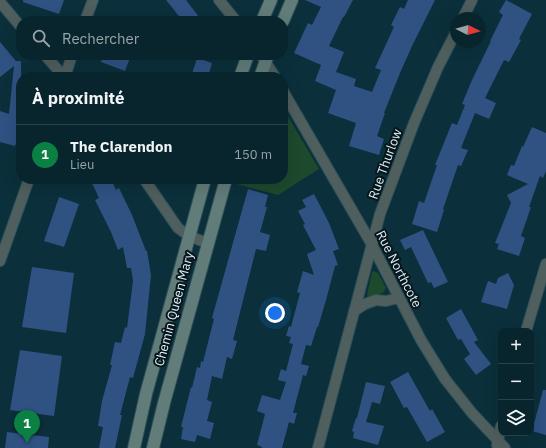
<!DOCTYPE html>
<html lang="fr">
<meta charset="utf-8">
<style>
:root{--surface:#08242c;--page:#163038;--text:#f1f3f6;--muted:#98a4a9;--line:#294148;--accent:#0b8043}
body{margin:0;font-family:"IBM Plex Sans",sans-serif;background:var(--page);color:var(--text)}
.controls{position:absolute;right:12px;bottom:12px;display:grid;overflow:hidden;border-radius:8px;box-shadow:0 4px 16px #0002}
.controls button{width:36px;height:36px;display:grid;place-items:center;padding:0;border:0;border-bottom:1px solid var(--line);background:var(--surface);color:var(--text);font:20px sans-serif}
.compass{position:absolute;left:450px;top:12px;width:36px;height:36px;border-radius:50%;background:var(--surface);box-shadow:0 4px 16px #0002;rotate:95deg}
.you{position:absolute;left:275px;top:313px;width:14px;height:14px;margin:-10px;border:3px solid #fff;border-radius:50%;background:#1a73e8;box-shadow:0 0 0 6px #1a73e833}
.badge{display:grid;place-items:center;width:26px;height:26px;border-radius:50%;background:var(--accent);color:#fff;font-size:13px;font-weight:700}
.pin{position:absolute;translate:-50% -33px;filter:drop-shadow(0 1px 2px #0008)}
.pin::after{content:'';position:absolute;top:21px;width:14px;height:12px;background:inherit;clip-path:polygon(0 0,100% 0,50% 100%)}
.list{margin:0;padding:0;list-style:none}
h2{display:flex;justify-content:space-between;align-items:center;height:52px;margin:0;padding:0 16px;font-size:17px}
h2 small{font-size:13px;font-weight:400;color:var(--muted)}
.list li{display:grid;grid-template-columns:26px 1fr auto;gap:12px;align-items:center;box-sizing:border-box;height:60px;padding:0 16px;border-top:1px solid var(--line)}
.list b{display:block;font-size:15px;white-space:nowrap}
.list p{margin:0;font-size:13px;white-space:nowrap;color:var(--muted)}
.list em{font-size:13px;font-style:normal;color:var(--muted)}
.icon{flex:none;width:22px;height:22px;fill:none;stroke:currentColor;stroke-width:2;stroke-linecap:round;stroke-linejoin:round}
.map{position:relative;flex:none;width:546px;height:448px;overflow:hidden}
.search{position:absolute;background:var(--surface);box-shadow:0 4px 16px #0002;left:16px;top:16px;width:272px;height:44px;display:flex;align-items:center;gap:10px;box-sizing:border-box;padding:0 14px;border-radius:16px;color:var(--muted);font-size:15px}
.panel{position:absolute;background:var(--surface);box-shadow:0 4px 16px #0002;left:16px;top:72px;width:272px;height:112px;border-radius:16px}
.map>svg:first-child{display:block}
.green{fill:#1d492d}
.building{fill:#2f5283}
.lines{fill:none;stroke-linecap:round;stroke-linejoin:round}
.street-casing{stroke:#2d4f59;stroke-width:12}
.secondary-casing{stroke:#2d4f59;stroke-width:14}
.street{stroke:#4f5f5d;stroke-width:10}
.secondary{stroke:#627c79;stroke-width:12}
.labels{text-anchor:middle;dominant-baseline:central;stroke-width:4;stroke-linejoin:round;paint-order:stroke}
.street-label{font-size:13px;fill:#ddf0f8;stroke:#07161b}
</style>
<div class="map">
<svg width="546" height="448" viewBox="0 0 546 448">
<rect width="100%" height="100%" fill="#0b303b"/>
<g class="green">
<path d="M283,108L319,169L278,195L233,183L235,179H283Z"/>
<path d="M374,271L378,273L386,288L383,293L370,297L367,295L372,272Z"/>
</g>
<g class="building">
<path d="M23,0H64L59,14L23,2Z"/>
<path d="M166,0H186L202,21H183Z"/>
<path d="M305,0H353L344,17H343L329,46L344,52L336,72L356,79L354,86L372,92L381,70L375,68L394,27L391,25L400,7L404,9L408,0H435L412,46L400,73L384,113H385L377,136L384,139L379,155L349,146L356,123L328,113L336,90L315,81L321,65L294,53L308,23L312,25L321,7Z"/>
<path d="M506,0L532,14L519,39L521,40L509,62L504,60L485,98L496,103L489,119L475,113L461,148L468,150L461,166L458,165L443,209L444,210L437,232L412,224L419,201L424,203L437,165H435L452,123L457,125L465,105L462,104L472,80L491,41H490L503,15L499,12Z"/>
<path d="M0,42L16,61H21V127L15,146L0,142V111L9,114L14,66L0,77Z"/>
<path d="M103,55H131L125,71L101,62Z"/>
<path d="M197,58L212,63L208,77H191Z"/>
<path d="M532,127L546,133V171L543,178L540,176L529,207H531L521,236L525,238L519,256L497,249L499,244L495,243L511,203L507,195L528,184L507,175L511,165L514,166L522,146L523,147Z"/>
<path d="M90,179H111L116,190L119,188L132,215L146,251H147L151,275L145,334L133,378L130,377L120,415H122L115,448H99L103,427L98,426L102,401L112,365H110L115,342L121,343L125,327L127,328L133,281L131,268H127L123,247L118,250L111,232L95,200L99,198Z"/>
<path d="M248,189L268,195L265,207H267L260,232L270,235L266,251L256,249L233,340L237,341L232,359L227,357L222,379L212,376L207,400L212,402L207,421L214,423L210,439L197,435L195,442L181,439L183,427H181L191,387L192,388L197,367L200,368L201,361L203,362L214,319L212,318Z"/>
<path d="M314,194L329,223L339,249L333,251L338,265L335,266L326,300L318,327H317L311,346L306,345L301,364L309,366L306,376L303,375L293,413H297L294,424L289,422L282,448H262V447L257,445L265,414L257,411L262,395L280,400L286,382L278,380L281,369L286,371L293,344L289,343L291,337L286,336L289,326L291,327L300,293L297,292L303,271L314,275L307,254L316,250L303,225L305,224L298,211L306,207L302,200Z"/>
<path d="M59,197L79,204L64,247L44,241Z"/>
<path d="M423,230L448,282L434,288L431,282L428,283L411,247L405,250L400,240Z"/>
<path d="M32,267L74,273L66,333L22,327Z"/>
<path d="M508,273L514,285L507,309L481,302L488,281L496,284L498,278Z"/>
<path d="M461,309L478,340L474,342L491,364L476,375L464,359L470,354L461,339L458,340L446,318Z"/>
<path d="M20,350L62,356L54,416L10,410Z"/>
<path d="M408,372L430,411L432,409L445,432L427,442L407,407L404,408L390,382Z"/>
<path d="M366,382L385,386L380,404L372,402L366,422L384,426L378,445L353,438L354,432L352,431L356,418H357Z"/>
<path d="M543,390H546V435L532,431Z"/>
<path d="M7,432L49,437L48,448H5Z"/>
</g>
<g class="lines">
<g class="street-casing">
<g id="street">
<path d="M219,0L236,21"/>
<path d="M0,2L21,27"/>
<path d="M463,18L472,0"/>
<path d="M85,21L93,0"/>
<path d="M45,55L64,77"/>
<path d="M261,55L275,77"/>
<path d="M65,77L72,55"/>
<path d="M283,91L371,243L421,340L445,379L472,413L505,448"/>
<path d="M144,179L178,228L189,236L207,243"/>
<path d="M0,261L29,179"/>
<path d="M354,311L365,304L376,300L386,301L399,298"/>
<path d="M526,331L546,264"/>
<path d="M497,445L501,426"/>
<path d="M318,448L380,214L414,123L438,67L456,32"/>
</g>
</g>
<g class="secondary-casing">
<g id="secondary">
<path d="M262,21L271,0"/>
<path d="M283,21L292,0"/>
<path d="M240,77L248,55"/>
<path d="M260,77L268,55"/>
<path d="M134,448L146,394L205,179"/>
<path d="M153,448L164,403L226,179"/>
</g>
</g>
<use href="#street" class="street"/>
<use href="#secondary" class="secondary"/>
</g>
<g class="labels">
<g class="street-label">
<text transform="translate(385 164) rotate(-70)">Rue Thurlow</text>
<text transform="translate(399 269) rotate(63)">Rue Northcote</text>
<text transform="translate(174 309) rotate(-75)">Chemin Queen Mary</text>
</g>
</g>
</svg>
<div class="controls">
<button>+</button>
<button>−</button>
<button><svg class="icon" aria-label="layers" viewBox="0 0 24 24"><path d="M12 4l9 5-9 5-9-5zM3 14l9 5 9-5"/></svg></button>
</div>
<svg class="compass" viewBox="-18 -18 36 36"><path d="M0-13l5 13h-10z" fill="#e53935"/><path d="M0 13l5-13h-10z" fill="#98a4a9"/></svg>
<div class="you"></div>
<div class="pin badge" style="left:27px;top:443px">1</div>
<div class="search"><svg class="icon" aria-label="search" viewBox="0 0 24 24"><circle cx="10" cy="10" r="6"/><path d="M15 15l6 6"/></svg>Rechercher</div>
<section class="panel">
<h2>À proximité<small></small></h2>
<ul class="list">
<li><span class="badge">1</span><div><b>The Clarendon</b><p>Lieu</p></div><em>150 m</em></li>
</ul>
</section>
</div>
